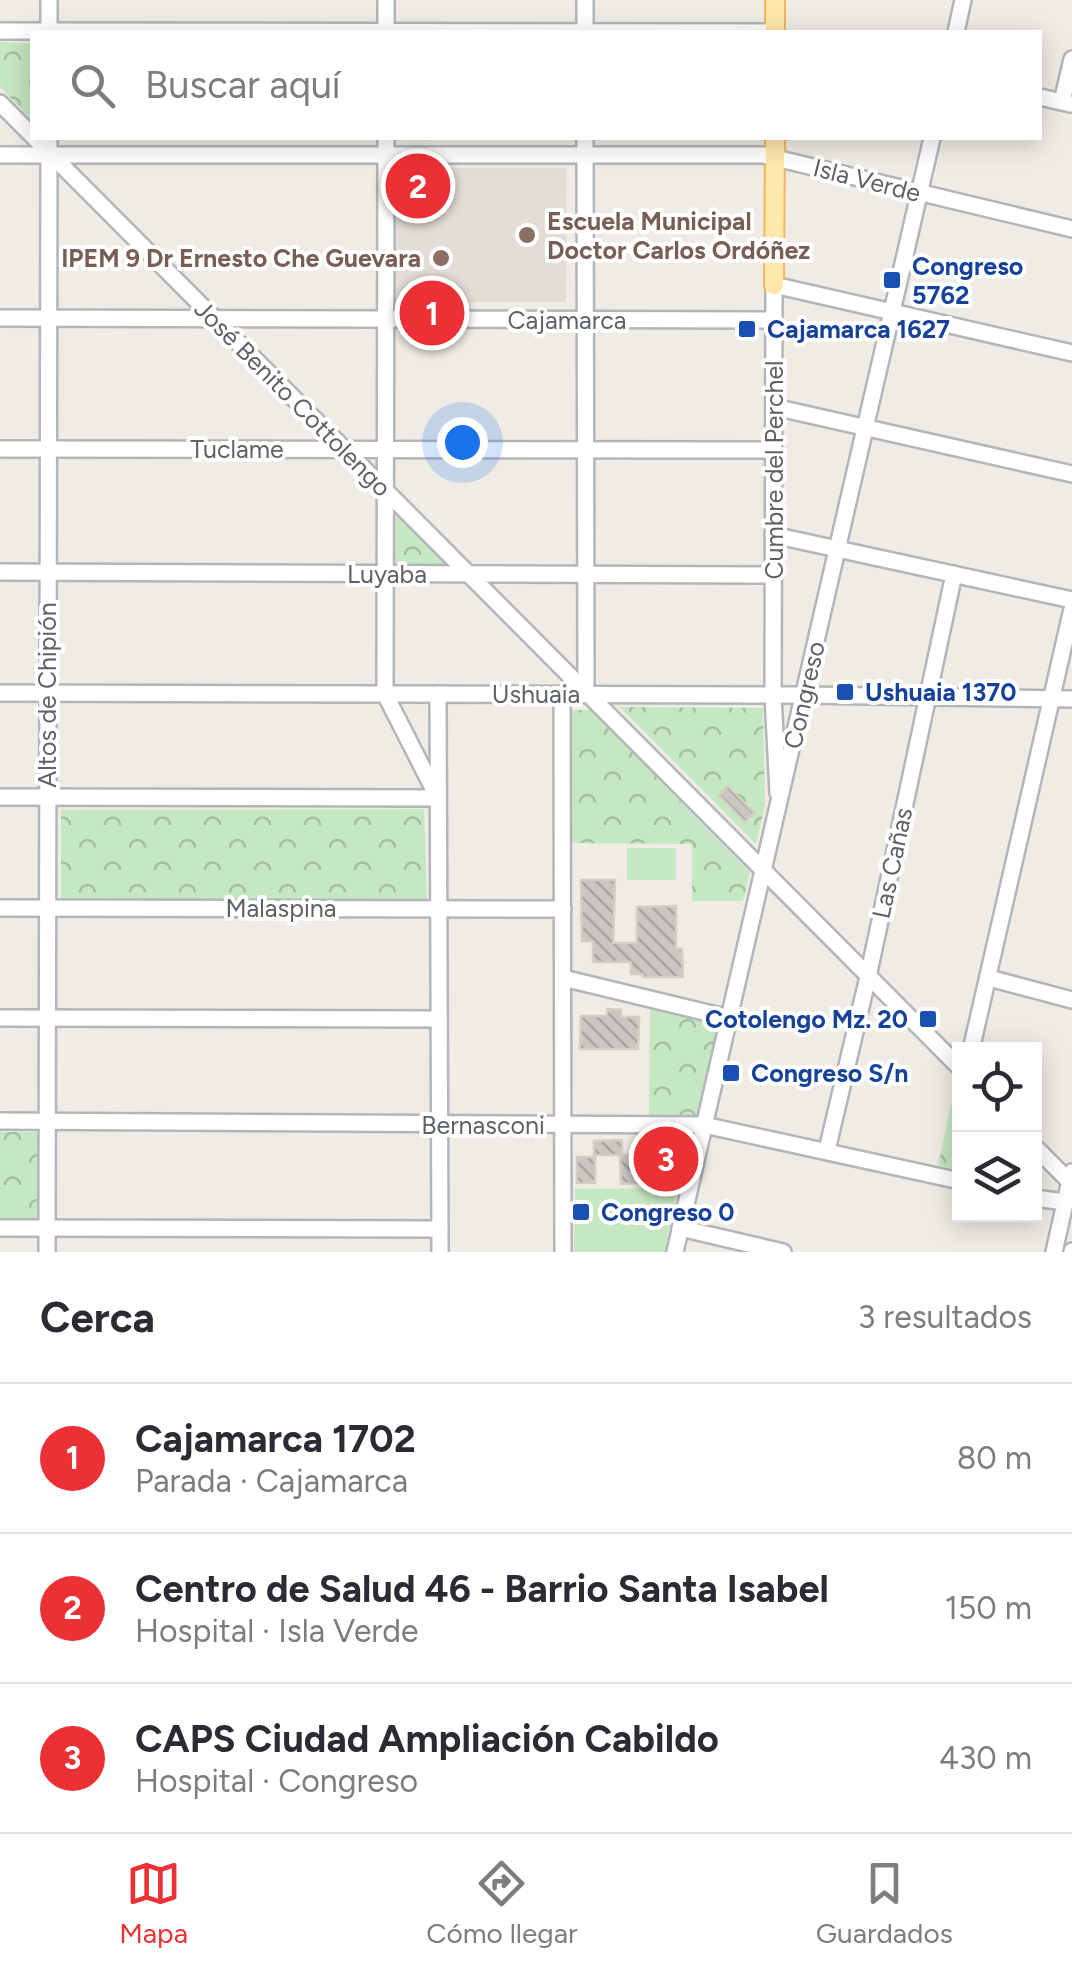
<!DOCTYPE html>
<html lang="es">
<meta charset="utf-8">
<style>
:root{--surface:#fff;--page:#f7f7f7;--text:#2b2b33;--muted:#7c7c81;--line:#e1e1e2;--accent:#eb3036}
body{margin:0;font-family:Figtree,sans-serif;background:var(--page);color:var(--text)}
.controls{position:absolute;right:30px;bottom:30px;display:grid;overflow:hidden;border-radius:0px;box-shadow:0 5px 25px #0003}
.controls button{width:90px;height:90px;display:grid;place-items:center;padding:0;border:0;border-bottom:2px solid var(--line);background:var(--surface);color:var(--text);font:50px sans-serif}
.you{position:absolute;left:462px;top:442px;width:35px;height:35px;margin:-25px;border:8px solid #fff;border-radius:50%;background:#1a73e8;box-shadow:0 0 0 15px #1a73e833}
.badge{display:grid;place-items:center;width:65px;height:65px;border-radius:50%;background:var(--accent);color:#fff;font-size:32px;font-weight:700}
.pin{position:absolute;translate:-50% -50%;border:5px solid #fff;box-shadow:0 2px 10px #0006}
.list{margin:0;padding:0;list-style:none}
h2{display:flex;justify-content:space-between;align-items:center;height:130px;margin:0;padding:0 40px;font-size:42px}
h2 small{font-size:32px;font-weight:400;color:var(--muted)}
.list li{display:grid;grid-template-columns:65px 1fr auto;gap:30px;align-items:center;box-sizing:border-box;height:150px;padding:0 40px;border-top:2px solid var(--line)}
.list b{display:block;font-size:38px;white-space:nowrap}
.list p{margin:0;font-size:32px;white-space:nowrap;color:var(--muted)}
.list em{font-size:32px;font-style:normal;color:var(--muted)}
.icon{flex:none;width:55px;height:55px;fill:none;stroke:currentColor;stroke-width:2;stroke-linecap:round;stroke-linejoin:round}
.map{position:relative;flex:none;width:1072px;height:1252px;overflow:hidden}
.search{position:absolute;background:var(--surface);box-shadow:0 5px 25px #0003;left:30px;right:30px;top:30px;height:110px;display:flex;align-items:center;gap:25px;box-sizing:border-box;padding:0 35px;border-radius:0px;color:var(--muted);font-size:38px}
.sheet{height:580px;background:var(--surface)}
nav{display:flex;justify-content:space-around;align-items:center;box-sizing:border-box;height:140px;border-top:2px solid var(--line);background:var(--surface);font-size:28px;color:var(--muted)}
nav a{display:grid;justify-items:center;gap:5px}
nav .on{color:var(--accent)}
.map>svg:first-child{display:block}
.education{fill:#e2ddd6}
.green{fill:#c5e7c1}
.forest{fill:url(#forest-crowns)}
.building{fill:url(#building-back-hatch);stroke:#d4cdc3;stroke-width:2.5}
.lines{fill:none;stroke-linecap:round;stroke-linejoin:round}
.minor-casing{stroke:#b2b6ba;stroke-width:20}
.major-casing{stroke:#f2b75b;stroke-width:22}
.minor{stroke:#fff;stroke-width:15}
.major{stroke:#ffe8aa;stroke-width:18}
.education-dot{fill:#8d6e63;stroke:#fff;stroke-width:4}
.transit-dot{fill:#1a4fb4;stroke:#fff;stroke-width:4}
.labels{text-anchor:middle;dominant-baseline:central;stroke-width:8;stroke-linejoin:round;paint-order:stroke}
.street-label{font-size:25px;fill:#5d6266;stroke:#fff}
.education-label{font-size:25px;font-weight:bold;fill:#785e54;stroke:#fff;text-anchor:start}
.transit-label{font-size:25px;font-weight:bold;fill:#164399;stroke:#fff;text-anchor:start}
</style>
<div class="map">
<svg width="1072" height="1252" viewBox="0 0 1072 1252">
<defs>
<pattern id="forest-crowns" width="20" height="18" patternUnits="userSpaceOnUse" patternTransform="scale(2.5)"><rect width="20" height="18" fill="#c5e7c1"/><path d="M2 6a3 3 0 1 1 6 0M12 15a3 3 0 1 1 6 0" fill="none" stroke="#a3bfa1"/></pattern>
<pattern id="building-back-hatch" width="6" height="6" patternUnits="userSpaceOnUse" patternTransform="scale(2.5)"><rect width="6" height="6" fill="#cac7c2"/><path d="M-1 5l2 2M0 0l6 6M5-1l2 2" fill="none" stroke="#a7a5a1"/></pattern>
</defs>
<rect width="100%" height="100%" fill="#efece5"/>
<path class="education" d="M450,168H567L566,302H394L395,214H449Z"/>
<g class="green">
<rect x="627" y="848" width="49" height="32"/>
<path d="M678,1188L665,1252H574L575,1189Z"/>
</g>
<g class="forest">
<path d="M0,42L32,43V120L0,87Z"/>
<path d="M396,512L450,570L395,568Z"/>
<path d="M620,707L763,708L765,806L756,844Z"/>
<path d="M570,710H590L750,872L743,901H692V844L570,843Z"/>
<path d="M424,809L427,901L61,898V810Z"/>
<path d="M650,1004L714,1019L720,1026L701,1110L693,1117L649,1116Z"/>
<path d="M959,1082V1170L938,1165L954,1091Z"/>
<path d="M0,1132H35L39,1135L40,1216L34,1221L0,1222Z"/>
</g>
<g class="building">
<path d="M728,786L754,813L745,822L719,795Z"/>
<path d="M581,880H615L613,943H637V907L676,906V949H682L683,977H643V974H631V962H593V941H582Z"/>
<path d="M607,1009L621,1010V1017H639L638,1049H580L581,1016H607Z"/>
<path d="M622,1140V1155H594V1141Z"/>
<path d="M652,1140H677V1170H670V1174H639V1183L621,1184L620,1155H652Z"/>
<rect x="577" y="1157" width="18" height="26"/>
</g>
<g class="lines">
<g class="minor-casing">
<g id="minor">
<path d="M585,0V32"/>
<path d="M0,31L767,32"/>
<path d="M49,32V0"/>
<path d="M386,32V0"/>
<path d="M956,32L963,0"/>
<path d="M1040,97L1070,104"/>
<path d="M1062,102L1072,59"/>
<path d="M0,103L960,1068"/>
<path d="M585,138L586,694"/>
<path d="M0,155H763L1072,229"/>
<path d="M0,318L774,320"/>
<path d="M774,407L1072,474"/>
<path d="M0,449L774,450"/>
<path d="M773,535L1072,600"/>
<path d="M0,572L773,575"/>
<path d="M0,693L805,695L1072,699"/>
<path d="M438,694L440,1252"/>
<path d="M562,694L563,1252"/>
<path d="M778,793L773,695L774,285L1072,353"/>
<path d="M0,797L438,798L385,694L386,138"/>
<path d="M0,908L563,909"/>
<path d="M563,978L729,1018"/>
<path d="M989,978L1072,1000"/>
<path d="M0,1018L439,1019"/>
<path d="M971,1050L1072,609"/>
<path d="M0,1121L704,1125L960,1181"/>
<path d="M1034,1146L1072,1184"/>
<path d="M827,1150L868,977L954,574"/>
<path d="M1034,1198L1065,1202"/>
<path d="M0,1228L440,1229"/>
<path d="M680,1228L783,1252"/>
<path d="M47,1252L49,138"/>
<path d="M675,1252L932,138"/>
<path d="M1054,1252L1072,1172"/>
<path d="M1072,1252V1251"/>
</g>
</g>
<g class="major-casing">
<g id="major">
<path d="M775,32V0"/>
<path d="M774,285L775,138"/>
</g>
</g>
<use href="#minor" class="minor"/>
<use href="#major" class="major"/>
</g>
<g class="education-dot">
<circle cx="527" cy="235" r="10"/>
<circle cx="441" cy="258" r="10"/>
</g>
<g class="transit-dot">
<rect x="882" y="270" width="20" height="20" rx="5"/>
<rect x="737" y="319" width="20" height="20" rx="5"/>
<rect x="835" y="682" width="20" height="20" rx="5"/>
<rect x="918" y="1009" width="20" height="20" rx="5"/>
<rect x="721" y="1063" width="20" height="20" rx="5"/>
<rect x="571" y="1202" width="20" height="20" rx="5"/>
</g>
<g class="labels">
<g class="street-label">
<text transform="translate(867 180) rotate(14)">Isla Verde</text>
<text x="567" y="320">Cajamarca</text>
<text transform="translate(293 398) rotate(45)">José Benito Cottolengo</text>
<text x="237" y="449">Tuclame</text>
<text transform="translate(774 470) rotate(-90)">Cumbre del Perchel</text>
<text x="387" y="574">Luyaba</text>
<text x="536" y="694">Ushuaia</text>
<text transform="translate(47 695) rotate(-90)">Altos de Chipión</text>
<text transform="translate(804 695) rotate(-77)">Congreso</text>
<text transform="translate(892 863) rotate(-78)">Las Cañas</text>
<text x="281" y="908">Malaspina</text>
<text x="483" y="1125">Bernasconi</text>
</g>
<g class="education-label">
<text x="547" y="221">Escuela Municipal<tspan x="547" dy="29">Doctor Carlos Ordóñez</tspan></text>
<text x="421" y="258" text-anchor="end">IPEM 9 Dr Ernesto Che Guevara</text>
</g>
<g class="transit-label">
<text x="912" y="266">Congreso<tspan x="912" dy="29">5762</tspan></text>
<text x="767" y="329">Cajamarca 1627</text>
<text x="865" y="692">Ushuaia 1370</text>
<text x="908" y="1019" text-anchor="end">Cotolengo Mz. 20</text>
<text x="751" y="1073">Congreso S/n</text>
<text x="601" y="1212">Congreso 0</text>
</g>
</g>
</svg>
<div class="controls">
<button><svg class="icon" aria-label="locate" viewBox="0 0 24 24"><circle cx="12" cy="12" r="6"/><path d="M12 2v4M12 18v4M2 12h4M18 12h4"/></svg></button>
<button><svg class="icon" aria-label="layers" viewBox="0 0 24 24"><path d="M12 4l9 5-9 5-9-5zM3 14l9 5 9-5"/></svg></button>
</div>
<div class="you"></div>
<div class="pin badge" style="left:432px;top:313px">1</div>
<div class="pin badge" style="left:418px;top:186px">2</div>
<div class="pin badge" style="left:666px;top:1159px">3</div>
<div class="search"><svg class="icon" aria-label="search" viewBox="0 0 24 24"><circle cx="10" cy="10" r="6"/><path d="M15 15l6 6"/></svg>Buscar aquí</div>
</div>
<section class="sheet">
<h2>Cerca<small>3 resultados</small></h2>
<ul class="list">
<li><span class="badge">1</span><div><b>Cajamarca 1702</b><p>Parada · Cajamarca</p></div><em>80 m</em></li>
<li><span class="badge">2</span><div><b>Centro de Salud 46 - Barrio Santa Isabel</b><p>Hospital · Isla Verde</p></div><em>150 m</em></li>
<li><span class="badge">3</span><div><b>CAPS Ciudad Ampliación Cabildo</b><p>Hospital · Congreso</p></div><em>430 m</em></li>
</ul>
</section>
<nav>
<a class="on"><svg class="icon" aria-label="map" viewBox="0 0 24 24"><path d="M3 6l6-2 6 2 6-2v14l-6 2-6-2-6 2zM9 4v14M15 6v14"/></svg>Mapa</a>
<a><svg class="icon" aria-label="directions" viewBox="0 0 24 24"><path d="M12 3l9 9-9 9-9-9zM9 14v-3h6M13 9l2 2-2 2"/></svg>Cómo llegar</a>
<a><svg class="icon" aria-label="saved" viewBox="0 0 24 24"><path d="M7 4h10v16l-5-4-5 4z"/></svg>Guardados</a>
</nav>
